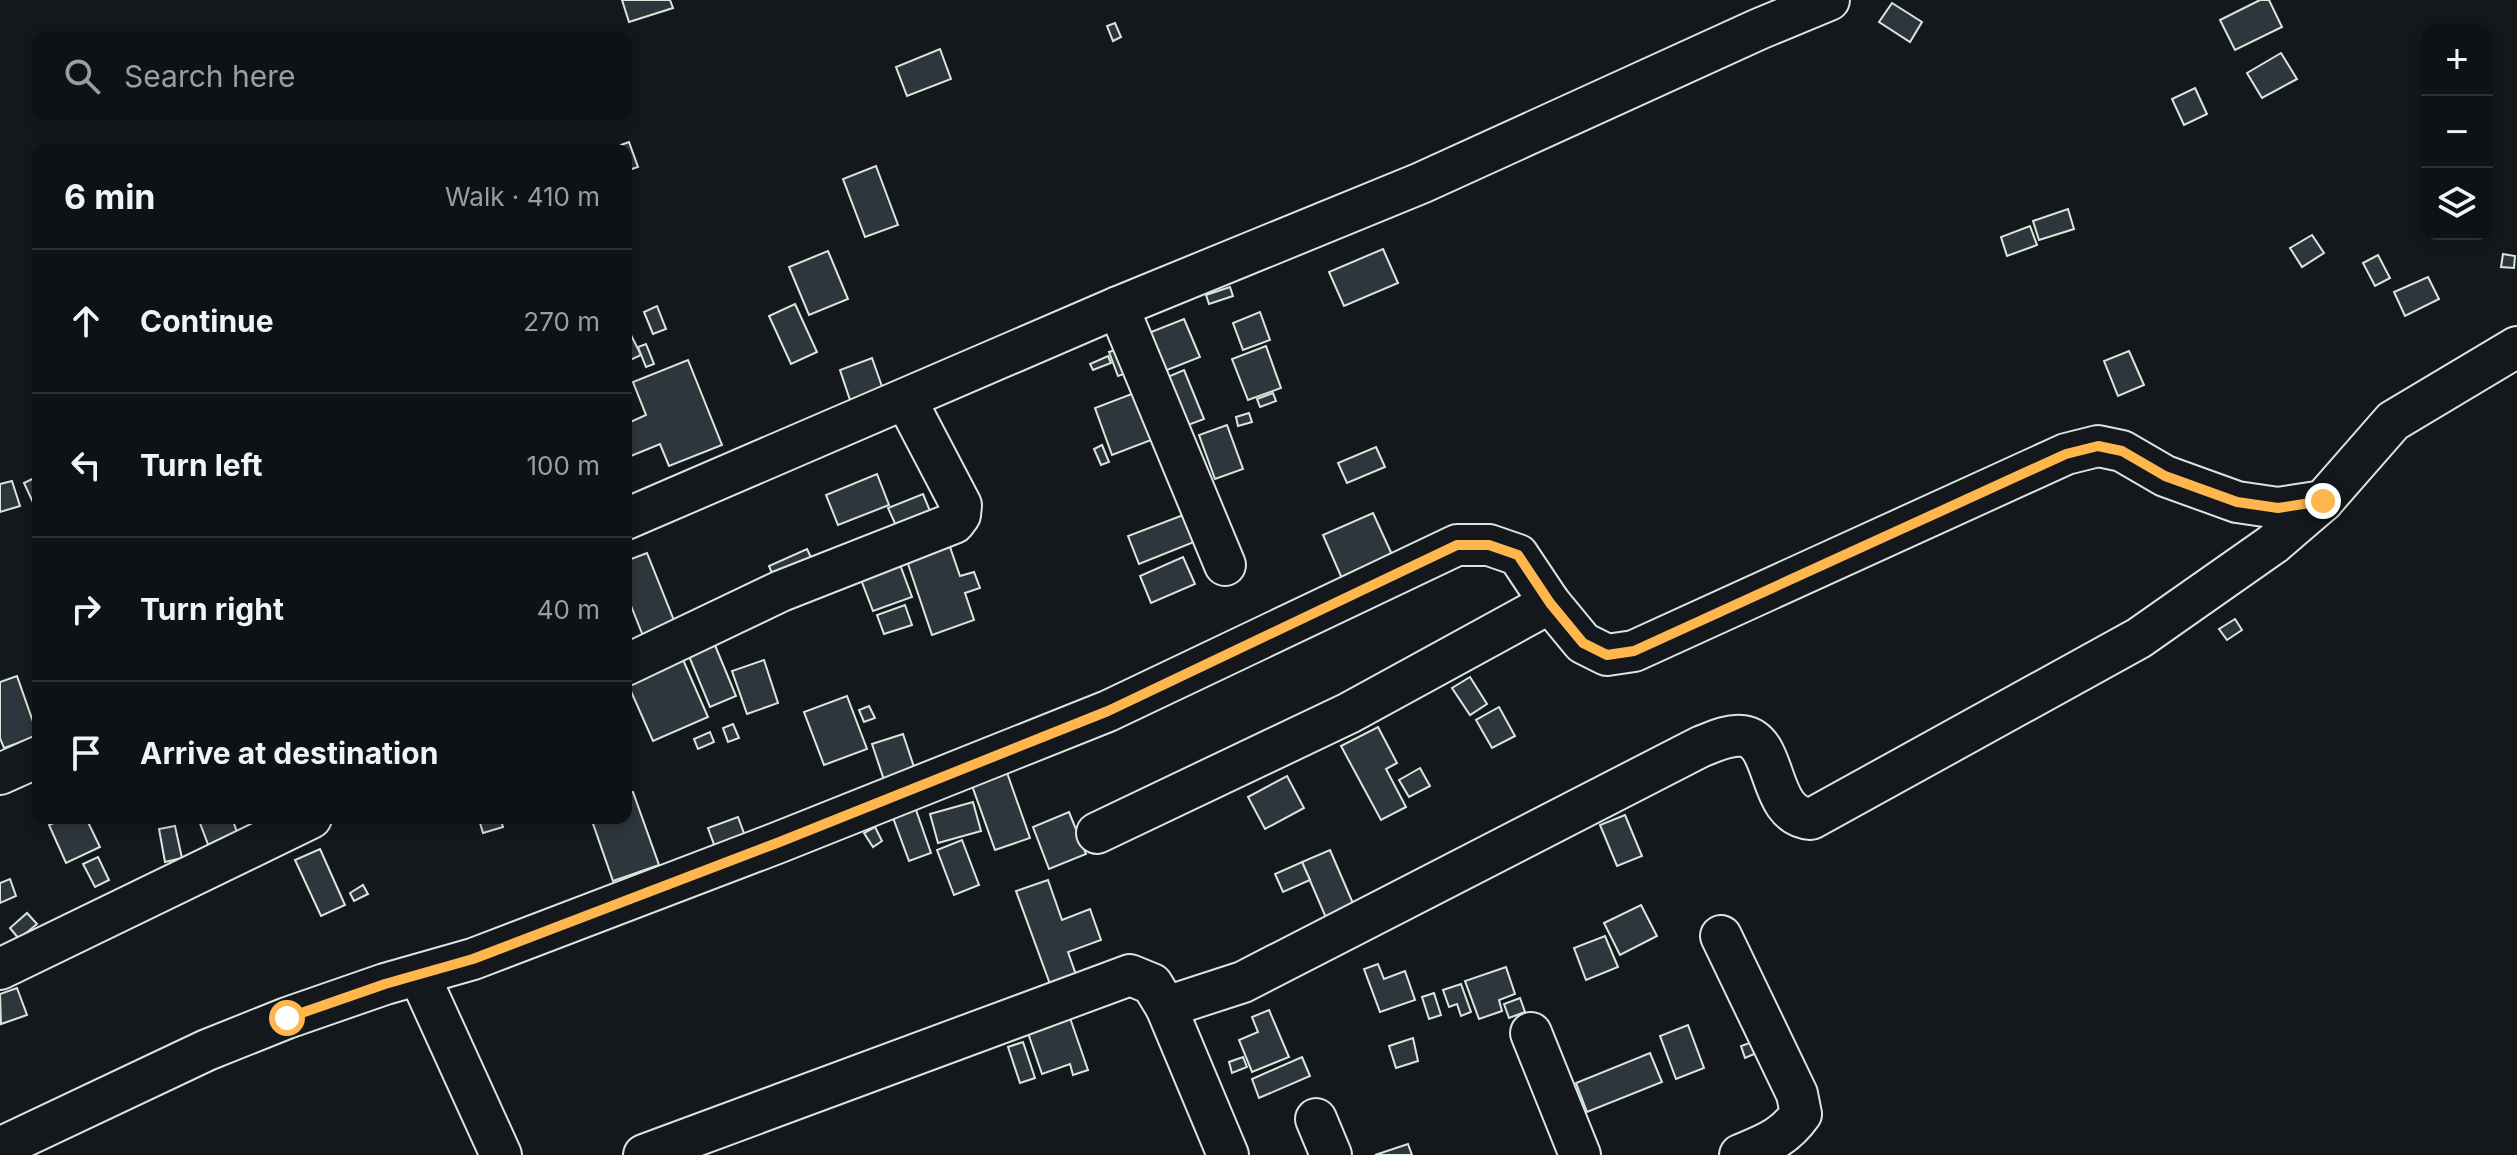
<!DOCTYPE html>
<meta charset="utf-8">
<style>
:root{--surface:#0f1215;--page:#1d2022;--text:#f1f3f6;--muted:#9b9ea0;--line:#2f3234}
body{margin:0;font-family:Inter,sans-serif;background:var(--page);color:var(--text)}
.controls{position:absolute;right:24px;top:24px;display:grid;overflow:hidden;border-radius:16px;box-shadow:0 4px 12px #0003}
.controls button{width:72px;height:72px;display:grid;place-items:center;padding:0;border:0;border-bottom:2px solid var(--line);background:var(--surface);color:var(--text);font:40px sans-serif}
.stop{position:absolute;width:24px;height:24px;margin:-18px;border:6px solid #ffb74d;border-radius:50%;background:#fff}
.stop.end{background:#ffb74d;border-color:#fff;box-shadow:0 2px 8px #0008}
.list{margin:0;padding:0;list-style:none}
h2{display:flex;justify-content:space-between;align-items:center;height:104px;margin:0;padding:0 32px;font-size:34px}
h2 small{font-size:26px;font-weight:400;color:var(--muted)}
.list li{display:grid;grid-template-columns:52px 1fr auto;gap:24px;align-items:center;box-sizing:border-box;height:144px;padding:0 32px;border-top:2px solid var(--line)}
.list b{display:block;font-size:30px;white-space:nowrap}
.list em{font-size:26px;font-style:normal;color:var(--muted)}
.icon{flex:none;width:44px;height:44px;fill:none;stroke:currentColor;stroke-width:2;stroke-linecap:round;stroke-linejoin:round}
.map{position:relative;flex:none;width:2517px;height:1155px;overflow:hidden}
.search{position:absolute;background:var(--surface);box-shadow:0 4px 12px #0003;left:32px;top:32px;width:600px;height:88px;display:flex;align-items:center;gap:20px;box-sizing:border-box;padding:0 28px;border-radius:16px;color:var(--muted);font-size:30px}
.panel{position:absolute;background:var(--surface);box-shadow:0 4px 12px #0003;left:32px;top:144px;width:600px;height:680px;border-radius:16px}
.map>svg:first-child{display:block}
.building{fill:#2c363c;stroke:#d8e6dc;stroke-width:2}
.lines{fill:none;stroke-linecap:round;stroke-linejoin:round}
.minor-casing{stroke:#d8e6dc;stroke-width:44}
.minor{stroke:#14181c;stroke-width:40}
.route{stroke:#ffb74d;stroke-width:10}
</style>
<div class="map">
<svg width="2517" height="1155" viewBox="0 0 2517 1155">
<rect width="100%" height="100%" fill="#14181c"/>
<g class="building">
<path d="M622,0H670L673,8L629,22Z"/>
<path d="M2260,0H2269L2282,27L2235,50L2220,20Z"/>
<path d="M1892,3L1922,22L1910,42L1879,22Z"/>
<path d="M1115,23L1121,37L1113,41L1107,26Z"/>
<path d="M940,49L951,79L907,96L896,67Z"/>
<path d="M2281,53L2297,79L2262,98L2247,73Z"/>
<path d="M2195,88L2207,114L2184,125L2172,99Z"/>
<path d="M629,142L638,167L626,171V150H607Z"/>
<path d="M876,166L898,225L865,237L843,179Z"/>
<path d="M2068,209L2074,229L2039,240L2033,221Z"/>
<path d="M2030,226L2037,245L2007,256L2001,237Z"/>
<path d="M2312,235L2324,253L2302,267L2290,248Z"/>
<path d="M1383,249L1398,283L1344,306L1329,272Z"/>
<path d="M828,251L848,299L809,315L789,267Z"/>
<path d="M2503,254L2515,256L2514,268L2501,267Z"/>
<path d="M2378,255L2390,278L2375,286L2363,263Z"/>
<path d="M2428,277L2439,299L2405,316L2394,292Z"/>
<path d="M1230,287L1233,296L1209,304L1206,295Z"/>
<path d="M795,304L817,352L791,364L769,316Z"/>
<path d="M657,306L666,329L653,334L644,312Z"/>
<path d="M1260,312L1270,340L1243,350L1233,323Z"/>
<path d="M1184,319L1200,357L1157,374L1141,336Z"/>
<path d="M626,325L641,355L626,362Z"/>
<path d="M646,344L654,364L646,367L638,347Z"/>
<path d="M1128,346L1129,372L1118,376L1109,352Z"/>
<path d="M1266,346L1281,388L1248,400L1232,359Z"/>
<path d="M2129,351L2144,385L2118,396L2104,361Z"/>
<path d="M1108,356L1111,363L1093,370L1090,364Z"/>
<path d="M872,358L885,395L852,406L840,370Z"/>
<path d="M688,360L722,445L669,466L660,444L626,458V424L646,415L633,382Z"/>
<path d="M1184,370L1204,419L1175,430L1156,382Z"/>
<path d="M1142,390L1159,437L1112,455L1095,408Z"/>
<path d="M1273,393L1276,401L1260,407L1257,399Z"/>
<path d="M1249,413L1252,422L1238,426L1236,417Z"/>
<path d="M1227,425L1243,469L1215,479L1199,435Z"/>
<path d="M1102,445L1109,462L1101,465L1094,449Z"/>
<path d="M1376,447L1385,467L1347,483L1338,463Z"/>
<path d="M877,474L889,505L838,525L826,495Z"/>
<path d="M38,476V508L36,509L24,483Z"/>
<path d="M12,481L20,506L0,512V484Z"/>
<path d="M923,494L932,516L898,530L888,508Z"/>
<path d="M1199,509L1209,536L1139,564L1128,536Z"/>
<path d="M1373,513L1394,559L1343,581L1323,535Z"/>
<path d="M950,547L960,576L974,572L980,588L965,593L974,620L932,635L907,561Z"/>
<path d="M807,549L815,566L776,583L769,566Z"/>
<path d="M647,553L679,633L647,646L626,593V561Z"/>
<path d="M1183,557L1195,584L1151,603L1140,576Z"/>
<path d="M899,562L912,597L873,611L860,577Z"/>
<path d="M905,605L912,625L884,634L877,615Z"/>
<path d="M2235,619L2242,630L2227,640L2219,629Z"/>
<path d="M712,638L736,696L710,707L686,649Z"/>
<path d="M677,646L708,717L653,741L626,680Z"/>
<path d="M764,660L778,703L747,714L732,671Z"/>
<path d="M17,676L38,736L4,748L0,738V682Z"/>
<path d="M1470,677L1487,704L1470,715L1452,688Z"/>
<path d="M847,696L867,749L824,765L804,712Z"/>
<path d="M869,706L875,718L864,722L859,710Z"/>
<path d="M1499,707L1515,736L1492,748L1476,720Z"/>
<path d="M733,724L739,738L728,742L723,728Z"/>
<path d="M1378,727L1397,763L1386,769L1406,807L1381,820L1341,746Z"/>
<path d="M710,732L714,742L698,749L694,739Z"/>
<path d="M903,734L918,779L887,789L872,744Z"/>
<path d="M1005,767L1030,838L995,850L970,780Z"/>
<path d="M1420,768L1430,786L1409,797L1399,780Z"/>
<path d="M1287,776L1304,808L1265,829L1248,797Z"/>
<path d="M633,792L659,865L613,881L591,818H626V794Z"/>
<path d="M973,802L981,831L938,843L930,814Z"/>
<path d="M915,807L931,853L909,861L892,815Z"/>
<path d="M1069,812L1086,854L1049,869L1033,827Z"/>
<path d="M1625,815L1642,856L1617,866L1600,825Z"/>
<path d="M738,817L749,847L719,858L708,828Z"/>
<path d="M65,818H86L100,847L66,863L49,825Z"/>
<path d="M198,818H232L238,835L209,847Z"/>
<path d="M500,818L503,827L483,833L480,823Z"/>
<path d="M175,826L182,858L165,862L159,829Z"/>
<path d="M875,827L882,841L873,847L864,833Z"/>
<path d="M962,840L979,885L954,895L937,850Z"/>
<path d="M320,849L345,905L321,916L295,860Z"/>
<path d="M1330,850L1358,915L1330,927L1302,862Z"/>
<path d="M98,857L109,880L95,887L83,864Z"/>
<path d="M1302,862L1310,880L1283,892L1275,874Z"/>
<path d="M10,879L16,896L0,903V883Z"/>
<path d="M1048,880L1062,920L1090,909L1101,940L1068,952L1080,986L1054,995L1016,891Z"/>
<path d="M363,885L368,894L354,901L350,893Z"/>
<path d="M1641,905L1657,936L1620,955L1604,923Z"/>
<path d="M27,913L37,924L19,939L10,928Z"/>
<path d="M1605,936L1618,967L1586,980L1574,948Z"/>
<path d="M1378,964L1384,979L1405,971L1415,1000L1380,1012L1364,969Z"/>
<path d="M1506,967L1515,994L1499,1000L1502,1011L1479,1019L1465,981Z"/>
<path d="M1461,984L1471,1012L1461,1016L1457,1004L1449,1007L1443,990Z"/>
<path d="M17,988L27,1015L1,1024L0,994Z"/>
<path d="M1434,993L1441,1015L1429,1019L1422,997Z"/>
<path d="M1520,998L1525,1012L1509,1018L1504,1004Z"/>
<path d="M1269,1010L1289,1057L1252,1072L1239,1040L1258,1032L1252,1017Z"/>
<path d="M1070,1018L1088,1070L1073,1075L1070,1064L1042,1074L1028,1033Z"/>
<path d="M1688,1025L1704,1068L1676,1079L1660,1036Z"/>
<path d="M1413,1038L1418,1061L1396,1068L1389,1046Z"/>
<path d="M1755,1041L1759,1052L1745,1058L1741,1046Z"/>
<path d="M1023,1042L1035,1078L1020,1083L1008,1047Z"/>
<path d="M1650,1053L1662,1082L1587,1112L1576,1083Z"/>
<path d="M1243,1057L1247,1067L1232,1073L1229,1062Z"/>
<path d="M1302,1057L1310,1076L1259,1098L1252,1079Z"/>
<path d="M1408,1144L1412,1155H1375Z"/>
</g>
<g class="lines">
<g class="minor-casing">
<g id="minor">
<path d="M1118,307L1225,565"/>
<path d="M626,519L1118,307L1421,183L1759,29L1829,0"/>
<path d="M626,665L781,591L954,523L960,515L961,505L906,400"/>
<path d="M0,774L38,757"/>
<path d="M1097,833L1349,713L1550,603"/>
<path d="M1721,936L1797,1094L1801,1114C1784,1138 1766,1144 1740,1155"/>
<path d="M0,969L311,818"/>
<path d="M419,975L501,1155"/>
<path d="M1166,1007L1243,982L1700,747C1713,742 1728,734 1743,736C1779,741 1766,816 1811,819L2139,638L2273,544L2323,501"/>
<path d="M1531,1033L1580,1155"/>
<path d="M1316,1119L1331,1155"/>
<path d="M4,1146L207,1050L287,1018L385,984L473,959L777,843L1108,711L1457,545H1489L1518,555L1550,603L1583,643L1607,655L1634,651L2066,454L2098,446L2122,451L2165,476L2237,502L2278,508L2323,501L2393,421L2517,347"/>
<path d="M644,1155L1130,975L1152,984L1166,1007L1228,1155"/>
</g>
</g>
<use href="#minor" class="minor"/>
</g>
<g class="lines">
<path class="route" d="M287,1018L385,984L473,959L777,843L1108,711L1457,545H1489L1518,555L1550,603L1583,643L1607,655L1634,651L2066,454L2098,446L2122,451L2165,476L2237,502L2278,508L2323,501"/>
</g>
</svg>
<div class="controls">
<button>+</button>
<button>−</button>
<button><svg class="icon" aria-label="layers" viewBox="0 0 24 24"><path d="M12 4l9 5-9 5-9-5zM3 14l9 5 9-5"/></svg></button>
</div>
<div class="stop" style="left:287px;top:1018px"></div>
<div class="stop end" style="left:2323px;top:501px"></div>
<div class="search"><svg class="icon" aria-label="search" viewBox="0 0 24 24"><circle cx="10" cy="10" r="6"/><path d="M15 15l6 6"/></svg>Search here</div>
<section class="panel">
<h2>6 min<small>Walk · 410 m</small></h2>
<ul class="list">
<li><svg class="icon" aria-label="ahead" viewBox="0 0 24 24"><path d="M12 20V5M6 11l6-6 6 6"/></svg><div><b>Continue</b></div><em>270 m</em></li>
<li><svg class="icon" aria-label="left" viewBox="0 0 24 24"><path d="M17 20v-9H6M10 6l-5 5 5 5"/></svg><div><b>Turn left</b></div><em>100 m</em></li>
<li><svg class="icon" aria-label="right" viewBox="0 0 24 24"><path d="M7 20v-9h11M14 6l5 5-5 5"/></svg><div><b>Turn right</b></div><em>40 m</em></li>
<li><svg class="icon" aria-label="arrive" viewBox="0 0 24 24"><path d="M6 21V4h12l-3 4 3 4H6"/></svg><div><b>Arrive at destination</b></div></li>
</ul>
</section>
</div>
